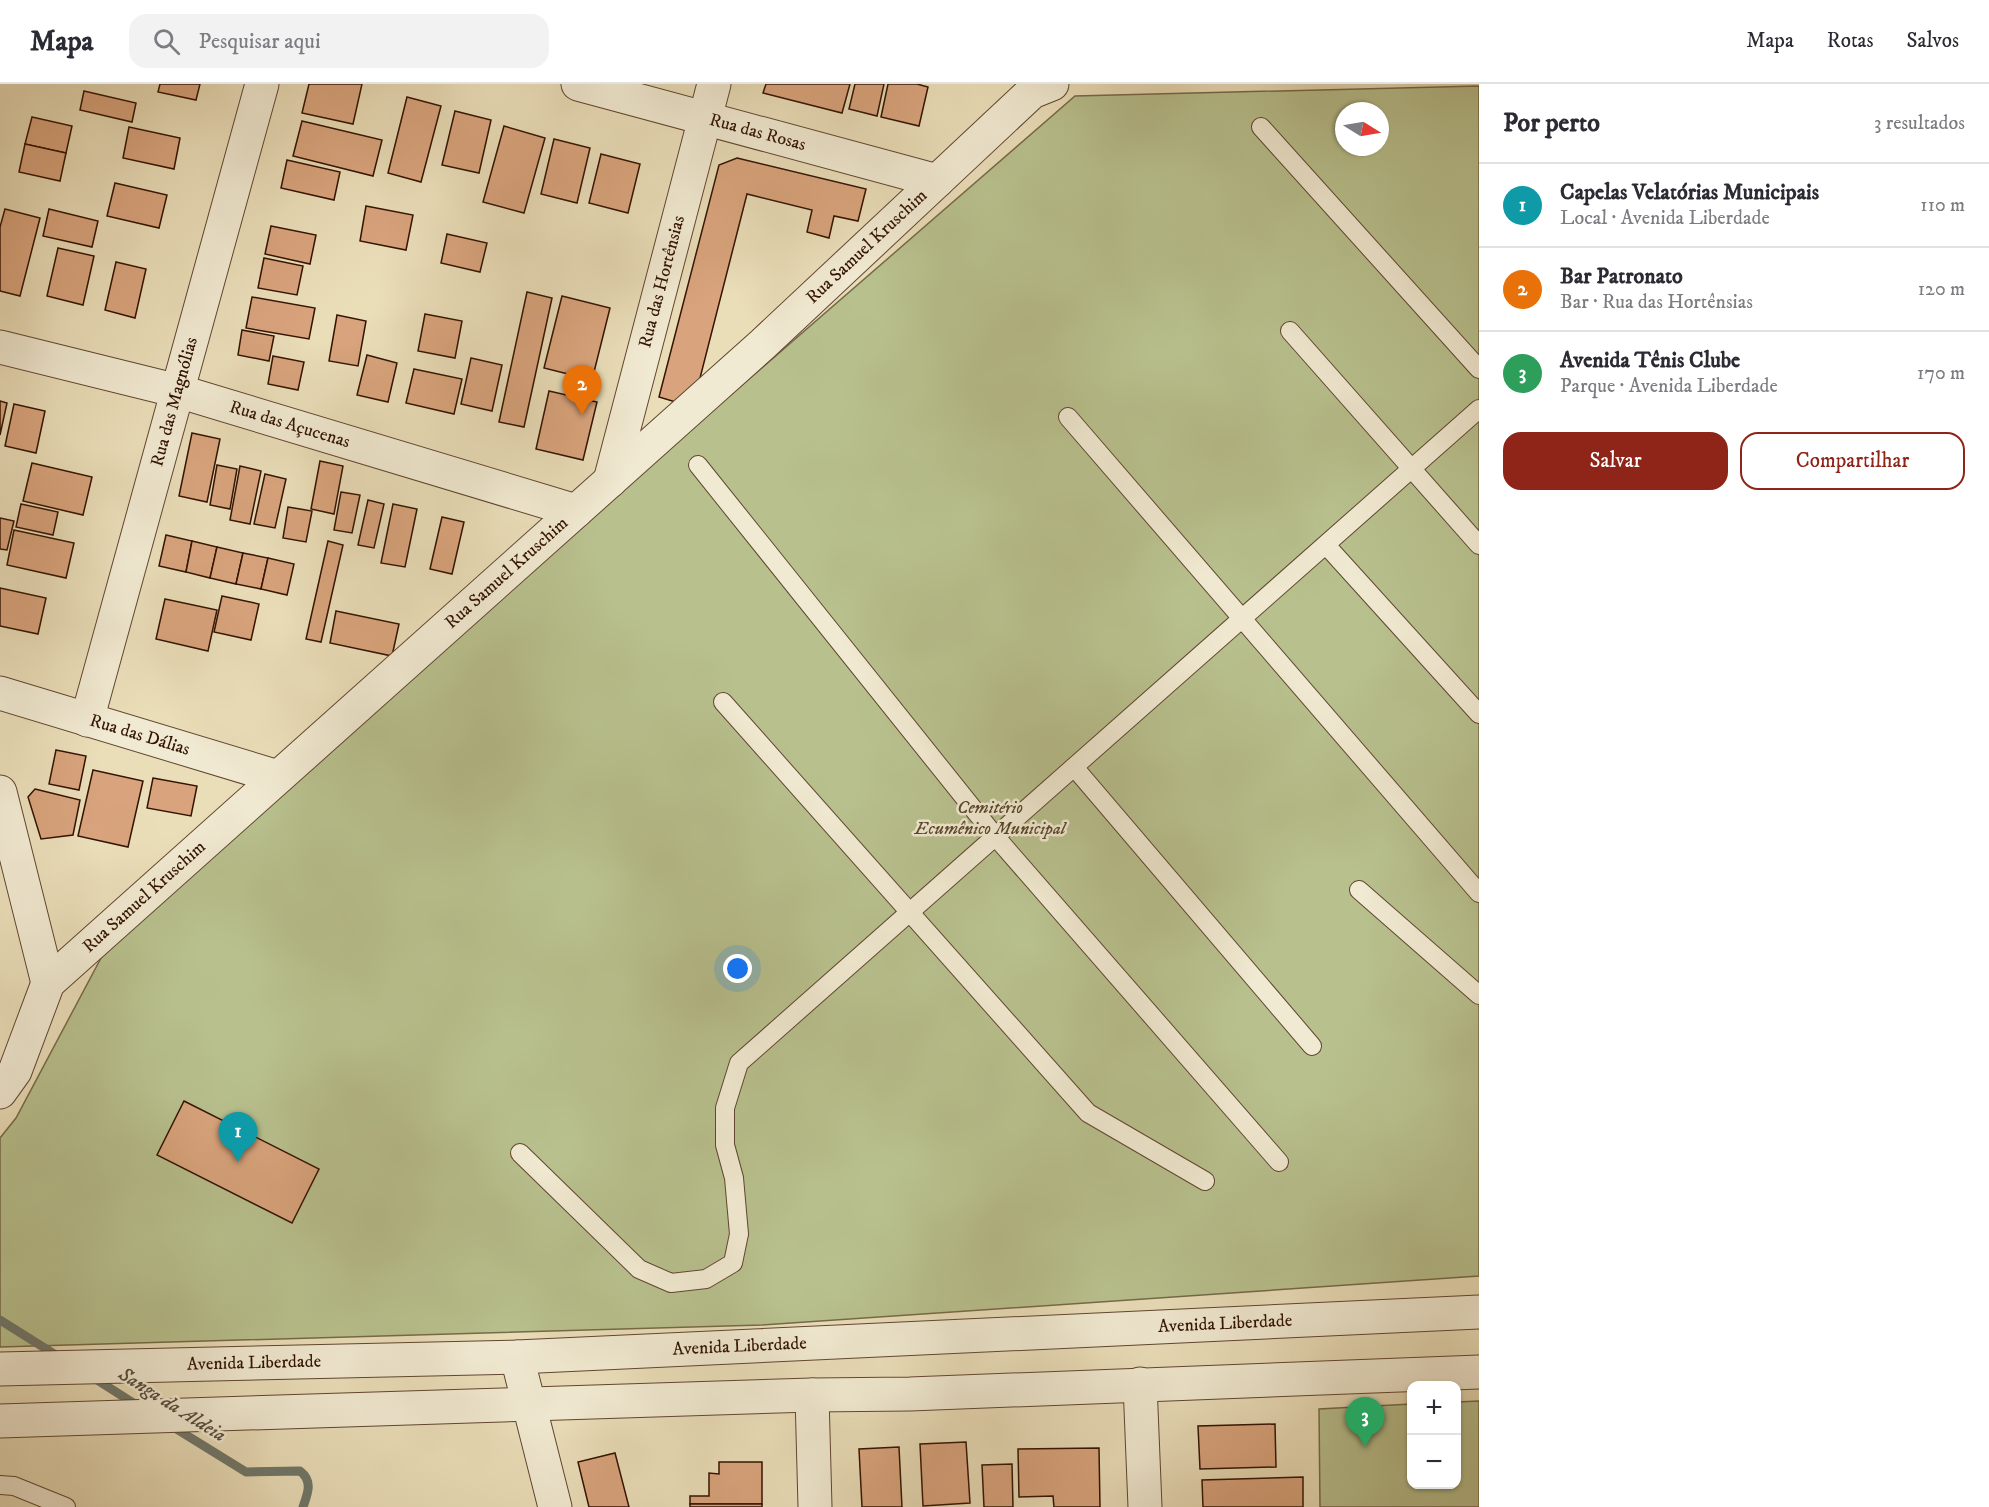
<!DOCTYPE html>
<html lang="pt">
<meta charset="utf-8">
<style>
:root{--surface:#fff;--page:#f2f2f3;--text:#2b2b33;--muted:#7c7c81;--line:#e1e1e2;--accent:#8f2418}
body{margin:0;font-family:"IM FELL DW Pica",serif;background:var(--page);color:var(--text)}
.controls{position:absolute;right:18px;bottom:18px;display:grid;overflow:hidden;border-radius:12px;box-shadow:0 2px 4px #0004}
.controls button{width:54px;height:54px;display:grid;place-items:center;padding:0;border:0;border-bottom:2px solid var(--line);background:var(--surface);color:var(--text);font:30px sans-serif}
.compass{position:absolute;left:1335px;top:18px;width:54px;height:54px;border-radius:50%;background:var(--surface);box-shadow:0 2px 4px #0004;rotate:101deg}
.you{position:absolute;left:738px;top:885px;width:21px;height:21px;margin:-15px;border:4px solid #fff;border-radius:50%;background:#1a73e8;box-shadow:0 0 0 9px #1a73e833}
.badge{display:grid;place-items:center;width:39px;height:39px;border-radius:50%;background:var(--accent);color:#fff;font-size:20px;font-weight:700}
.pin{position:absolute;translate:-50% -50px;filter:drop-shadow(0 2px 3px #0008)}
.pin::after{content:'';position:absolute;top:32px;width:21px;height:18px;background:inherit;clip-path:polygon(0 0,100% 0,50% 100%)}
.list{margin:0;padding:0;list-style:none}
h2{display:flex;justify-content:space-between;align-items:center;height:78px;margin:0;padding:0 24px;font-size:26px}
h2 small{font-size:20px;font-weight:400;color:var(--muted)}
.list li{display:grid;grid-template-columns:39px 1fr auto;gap:18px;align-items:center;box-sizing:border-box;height:84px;padding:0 24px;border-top:2px solid var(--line)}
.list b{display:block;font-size:22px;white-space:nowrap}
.list p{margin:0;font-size:20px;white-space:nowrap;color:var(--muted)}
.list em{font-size:20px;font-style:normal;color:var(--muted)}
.actions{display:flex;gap:12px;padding:18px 24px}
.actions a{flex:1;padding:14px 0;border:2px solid var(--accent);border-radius:18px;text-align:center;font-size:21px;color:var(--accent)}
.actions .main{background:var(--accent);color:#fff}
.icon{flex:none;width:33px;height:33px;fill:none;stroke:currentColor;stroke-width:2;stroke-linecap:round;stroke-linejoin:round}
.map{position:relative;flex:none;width:1479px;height:1423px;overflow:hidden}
header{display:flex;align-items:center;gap:36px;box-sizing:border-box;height:84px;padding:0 30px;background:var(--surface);border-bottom:2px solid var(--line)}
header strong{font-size:28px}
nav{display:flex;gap:33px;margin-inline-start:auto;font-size:21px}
.search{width:420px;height:54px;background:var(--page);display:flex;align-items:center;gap:15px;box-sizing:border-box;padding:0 21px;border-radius:18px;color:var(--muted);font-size:22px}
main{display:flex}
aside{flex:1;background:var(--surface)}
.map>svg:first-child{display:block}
.green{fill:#b8c18e;stroke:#766a48;stroke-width:1.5;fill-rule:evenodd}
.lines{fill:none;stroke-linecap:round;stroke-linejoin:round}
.stream{stroke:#70786b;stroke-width:9}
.building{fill:#d9a47d;stroke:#331302;stroke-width:1.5}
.service-casing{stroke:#614630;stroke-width:20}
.minor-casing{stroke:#614630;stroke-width:35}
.tertiary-casing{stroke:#614630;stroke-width:35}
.service{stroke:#f1ead2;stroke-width:18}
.minor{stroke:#f1ead2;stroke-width:33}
.tertiary{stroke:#f1ead2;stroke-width:33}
.labels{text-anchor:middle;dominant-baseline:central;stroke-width:5;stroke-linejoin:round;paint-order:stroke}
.street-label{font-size:18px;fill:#331302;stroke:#f1ead2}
.park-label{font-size:18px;font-style:italic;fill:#5b472c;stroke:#f1ead2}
.water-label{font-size:20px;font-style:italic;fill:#564e3f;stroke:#f1ead2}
</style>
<header>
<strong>Mapa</strong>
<div class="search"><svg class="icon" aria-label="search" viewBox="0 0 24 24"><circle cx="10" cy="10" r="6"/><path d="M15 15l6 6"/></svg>Pesquisar aqui</div>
<nav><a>Mapa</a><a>Rotas</a><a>Salvos</a></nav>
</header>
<main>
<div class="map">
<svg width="1479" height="1423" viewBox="0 0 1479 1423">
<rect width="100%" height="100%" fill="#eadeb9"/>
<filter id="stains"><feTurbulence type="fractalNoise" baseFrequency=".00333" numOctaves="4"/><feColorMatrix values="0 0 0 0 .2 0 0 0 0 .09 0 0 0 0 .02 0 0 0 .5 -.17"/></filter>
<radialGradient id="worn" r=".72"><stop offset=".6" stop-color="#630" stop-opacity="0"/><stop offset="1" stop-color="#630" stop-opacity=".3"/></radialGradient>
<g class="green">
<path d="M1479,2V1192L762,1241L0,1263V1054L16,1034L109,859L581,441L1075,12ZM1344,27H1380V63H1344Z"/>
<path d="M1479,1317V1423H1320L1319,1325L1411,1320L1412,1400H1456L1457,1318Z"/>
</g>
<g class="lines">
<g class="stream">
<path d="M0,1236L59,1273"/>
<path d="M94,1294L138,1322"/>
<path d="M170,1341L246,1388L300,1387C313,1397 308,1409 303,1423"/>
</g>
</g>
<g class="building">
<path d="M160,0H200L196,16L158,8Z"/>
<path d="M309,0H362L353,40L302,29Z"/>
<path d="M766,0H850L842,29L763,9Z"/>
<path d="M855,0H884L877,32L849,25Z"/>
<path d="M888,0H917L928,3L919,42L881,33Z"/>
<path d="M84,7L136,19L132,38L80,26Z"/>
<path d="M407,13L441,22L421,98L388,89Z"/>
<path d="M455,27L491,36L479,89L442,81Z"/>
<path d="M32,33L72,42L66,69L25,60Z"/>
<path d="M302,37L382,56L373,92L293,72Z"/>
<path d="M504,42L545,54L524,129L483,118Z"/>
<path d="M129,43L180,54L174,85L123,74Z"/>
<path d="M554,55L590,64L577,119L541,110Z"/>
<path d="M25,60L66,69L60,97L19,88Z"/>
<path d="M601,70L640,80L628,129L589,119Z"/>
<path d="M737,74L866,105L858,137L834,132L829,154L807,148L812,126L747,110L698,302L682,320L659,313L719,81Z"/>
<path d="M287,76L340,88L334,116L281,104Z"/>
<path d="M115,99L167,111L159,144L107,132Z"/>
<path d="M366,122L413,131L406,166L360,157Z"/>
<path d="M5,125L40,134L20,212L0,207V143Z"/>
<path d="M49,125L98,137L92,163L43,152Z"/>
<path d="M271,142L316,151L310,180L265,170Z"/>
<path d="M447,150L487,159L480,188L441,179Z"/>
<path d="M58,164L94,172L83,221L47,212Z"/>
<path d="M264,174L303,182L297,211L258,204Z"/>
<path d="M116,178L146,185L135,234L105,226Z"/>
<path d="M527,208L552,214L524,343L499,338Z"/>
<path d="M562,212L610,224L592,296L544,284Z"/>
<path d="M252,213L315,224L309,255L246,244Z"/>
<path d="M425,230L462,237L455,274L418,267Z"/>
<path d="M337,231L366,237L358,282L329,277Z"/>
<path d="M242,246L274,252L269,277L238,271Z"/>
<path d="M367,271L397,279L388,318L357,311Z"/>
<path d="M273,272L304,278L298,306L268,300Z"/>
<path d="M471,274L502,281L492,327L461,320Z"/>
<path d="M414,285L462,295L454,330L406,319Z"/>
<path d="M549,307L597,318L583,376L536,365Z"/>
<path d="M0,317L7,319L0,351Z"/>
<path d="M14,320L45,327L36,369L5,362Z"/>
<path d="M192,349L220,355L207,418L179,412Z"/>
<path d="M320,377L343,382L334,430L311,425Z"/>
<path d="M32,379L92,393L83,431L23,417Z"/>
<path d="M217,381L237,385L230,425L210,421Z"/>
<path d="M240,382L261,387L250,440L230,436Z"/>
<path d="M265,390L286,395L275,444L254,440Z"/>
<path d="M341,408L360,411L352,449L334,446Z"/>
<path d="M368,416L384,420L374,464L358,461Z"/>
<path d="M21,420L58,428L53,451L16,443Z"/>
<path d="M393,420L417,425L405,483L381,479Z"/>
<path d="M288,423L312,427L306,458L283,454Z"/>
<path d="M442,433L464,438L452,490L430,485Z"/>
<path d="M0,434L14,437L7,466L0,465Z"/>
<path d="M14,446L74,459L66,494L7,481Z"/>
<path d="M166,451L192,457L186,488L159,482Z"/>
<path d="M192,457L217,463L210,494L186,488Z"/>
<path d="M328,457L343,461L321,558L306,555Z"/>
<path d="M217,463L243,469L236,500L210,494Z"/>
<path d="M243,469L268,474L261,505L236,500Z"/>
<path d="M268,474L294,480L287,511L261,505Z"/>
<path d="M0,504L46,514L38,550L0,542Z"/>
<path d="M222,512L259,520L251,556L214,548Z"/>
<path d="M165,515L217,526L208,567L156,555Z"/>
<path d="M336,527L399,540L392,572L330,559Z"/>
<path d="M56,666L86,672L79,706L49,700Z"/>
<path d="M93,686L143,697L128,763L78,752Z"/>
<path d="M153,694L197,702L191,732L147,724Z"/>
<path d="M35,705L80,716L73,751L41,755L28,713Z"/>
<path d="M184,1017L319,1085L292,1139L157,1071Z"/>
<path d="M1275,1340L1276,1383L1200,1385L1198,1342Z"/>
<path d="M966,1358L970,1419L923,1422L920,1360Z"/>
<path d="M899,1363L902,1423H862L859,1365Z"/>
<path d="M1099,1364L1100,1423H1054L1053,1412L1019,1413L1018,1365Z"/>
<path d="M615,1369L629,1423H589L578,1378Z"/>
<path d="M719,1378H762V1420H690V1412H709V1389L719,1390Z"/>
<path d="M1012,1380L1013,1423H984L982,1381Z"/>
<path d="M1303,1393V1423H1203L1202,1396Z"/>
<rect x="690" y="1420" width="72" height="3"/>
</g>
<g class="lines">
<g class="service-casing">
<g id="service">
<path d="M1261,43L1479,285"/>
<path d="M1290,247L1479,461"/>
<path d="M1068,333L1479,809"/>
<path d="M698,381L995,752L1279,1078"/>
<path d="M1326,461L1479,630"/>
<path d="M723,618L1088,1029L1205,1097"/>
<path d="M1074,683L1312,962"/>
<path d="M1359,806L1479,911"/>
<path d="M520,1069L639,1185L671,1199L706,1195L733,1179L739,1150L734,1094L725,1061V1024L739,979L1479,325"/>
<path d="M0,1401L14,1402L66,1423"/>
</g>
</g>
<g class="minor-casing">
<g id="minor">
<path id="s1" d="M578,0L937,97"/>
<path id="s2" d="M0,263L178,307L576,427"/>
<path id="s3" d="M610,397L714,0"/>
<path id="s4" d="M0,609L278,693"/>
<path id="s5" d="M87,636L262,0"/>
<path d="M0,708L48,899"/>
<path id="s6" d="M0,1008L15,987L48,899L763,260L1032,8L1052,0"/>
<path d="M517,1273L555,1423"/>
<path d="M1140,1300L1145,1423"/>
<path d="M812,1311L815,1423"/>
</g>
</g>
<g class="tertiary-casing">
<g id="tertiary">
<path id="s7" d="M0,1285L517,1273L1479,1228"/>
<path d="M0,1337L812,1311L910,1310L1479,1288"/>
</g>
</g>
<use href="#service" class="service"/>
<use href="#minor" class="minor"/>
<use href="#tertiary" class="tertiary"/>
</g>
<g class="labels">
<g class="street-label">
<text stroke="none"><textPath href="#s1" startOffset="186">Rua das Rosas</textPath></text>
<text stroke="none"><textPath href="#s6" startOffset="1221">Rua Samuel Kruschim</textPath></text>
<text stroke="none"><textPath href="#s3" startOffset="206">Rua das Hortênsias</textPath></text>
<text stroke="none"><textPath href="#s5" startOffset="330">Rua das Magnólias</textPath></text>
<text stroke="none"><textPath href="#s2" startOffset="300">Rua das Açucenas</textPath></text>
<text stroke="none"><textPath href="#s6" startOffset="735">Rua Samuel Kruschim</textPath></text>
<text stroke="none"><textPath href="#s4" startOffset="146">Rua das Dálias</textPath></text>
<text stroke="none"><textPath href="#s6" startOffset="249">Rua Samuel Kruschim</textPath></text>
<text stroke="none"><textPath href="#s7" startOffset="1226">Avenida Liberdade</textPath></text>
<text stroke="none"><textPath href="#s7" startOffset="740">Avenida Liberdade</textPath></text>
<text stroke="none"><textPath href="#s7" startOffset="254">Avenida Liberdade</textPath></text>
</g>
<g class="park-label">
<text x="990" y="724">Cemitério<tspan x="990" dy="21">Ecumênico Municipal</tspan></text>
</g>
<g class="water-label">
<text transform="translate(172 1321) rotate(32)">Sanga da Aldeia</text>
</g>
</g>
<rect width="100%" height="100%" filter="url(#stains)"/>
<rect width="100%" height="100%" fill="url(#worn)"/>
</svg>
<div class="controls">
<button>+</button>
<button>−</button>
</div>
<svg class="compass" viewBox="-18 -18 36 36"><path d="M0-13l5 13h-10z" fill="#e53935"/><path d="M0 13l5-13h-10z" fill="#7c7c81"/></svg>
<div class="you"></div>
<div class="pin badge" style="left:238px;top:1078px;background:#0f9aa8">1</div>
<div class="pin badge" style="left:582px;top:331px;background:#e8710a">2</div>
<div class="pin badge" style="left:1365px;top:1363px;background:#2e9e5b">3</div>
</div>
<aside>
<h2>Por perto<small>3 resultados</small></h2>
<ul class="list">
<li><span class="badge" style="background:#0f9aa8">1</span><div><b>Capelas Velatórias Municipais</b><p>Local · Avenida Liberdade</p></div><em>110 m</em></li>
<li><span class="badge" style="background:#e8710a">2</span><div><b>Bar Patronato</b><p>Bar · Rua das Hortênsias</p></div><em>120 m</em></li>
<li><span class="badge" style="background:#2e9e5b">3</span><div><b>Avenida Tênis Clube</b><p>Parque · Avenida Liberdade</p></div><em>170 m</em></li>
</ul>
<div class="actions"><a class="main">Salvar</a><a>Compartilhar</a></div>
</aside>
</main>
